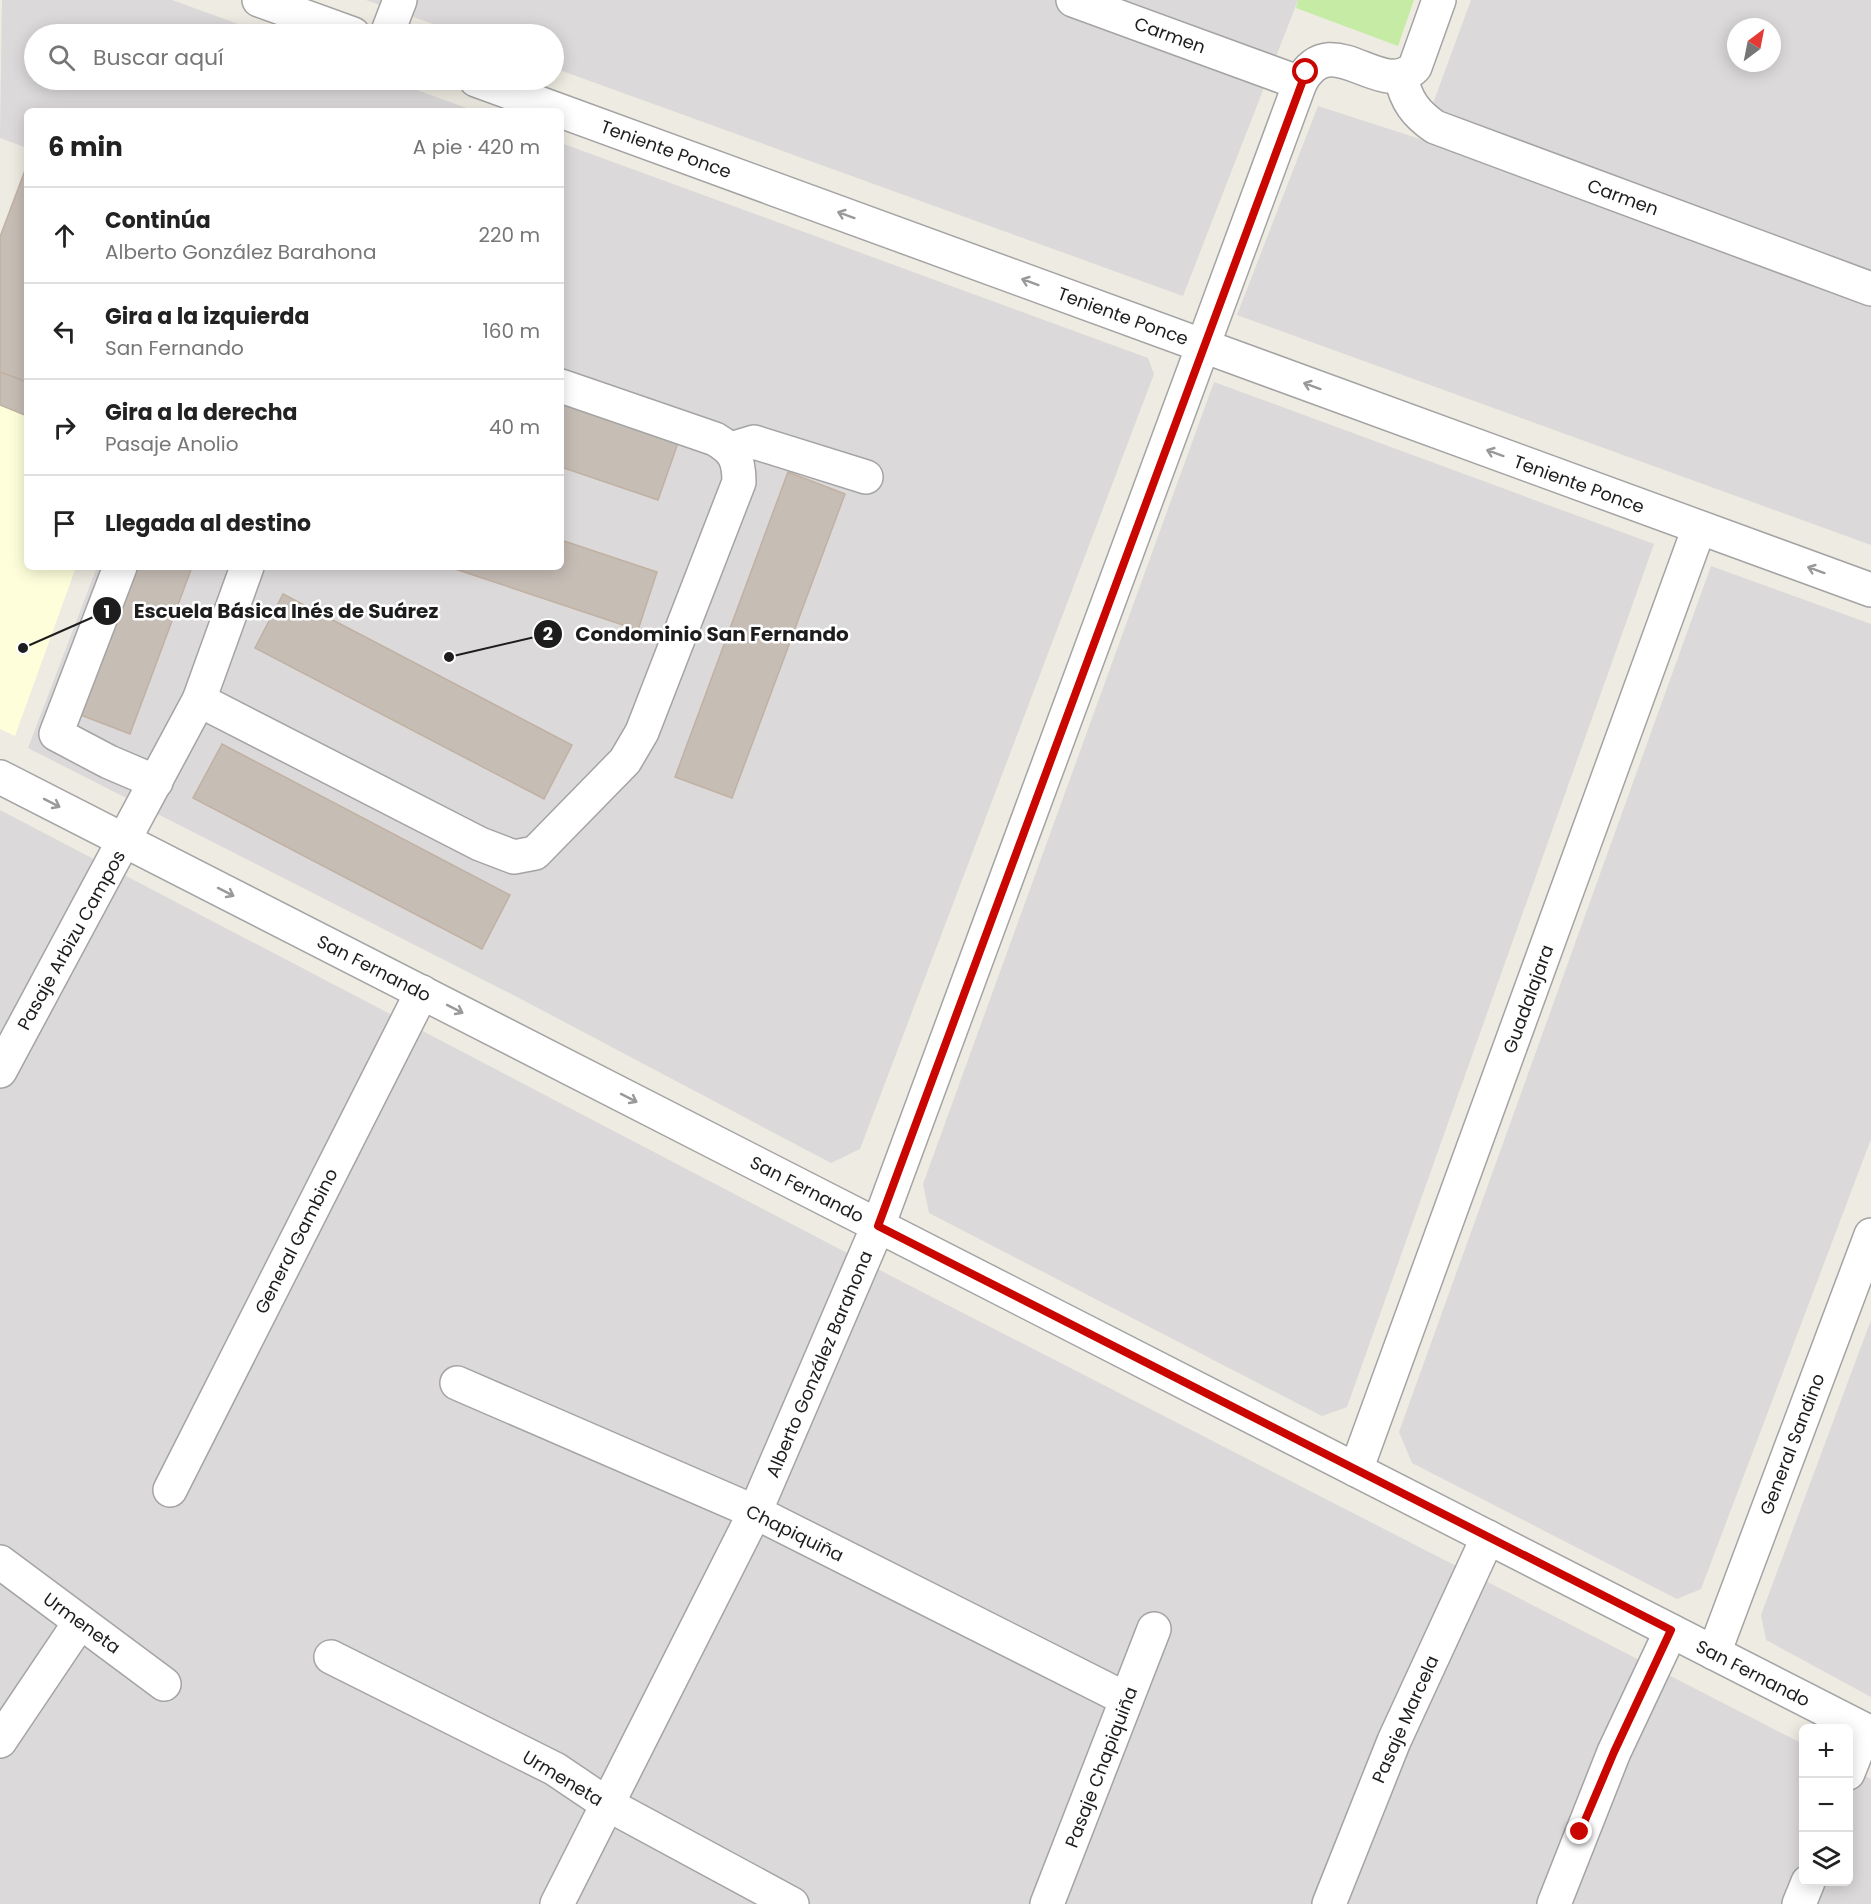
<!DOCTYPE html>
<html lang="es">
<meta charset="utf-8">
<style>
:root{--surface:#fff;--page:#f6f6f6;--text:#222;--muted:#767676;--line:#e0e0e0}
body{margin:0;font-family:Poppins,sans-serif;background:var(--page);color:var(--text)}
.controls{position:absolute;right:18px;bottom:18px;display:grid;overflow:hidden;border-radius:9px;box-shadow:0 3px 15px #0003}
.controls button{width:54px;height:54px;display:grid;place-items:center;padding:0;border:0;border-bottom:2px solid var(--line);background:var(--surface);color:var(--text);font:30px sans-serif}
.compass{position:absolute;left:1727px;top:18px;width:54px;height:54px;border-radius:50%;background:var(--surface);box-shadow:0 3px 15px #0003;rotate:32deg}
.stop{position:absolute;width:18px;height:18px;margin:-14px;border:4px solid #c90600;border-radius:50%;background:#fff}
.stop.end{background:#c90600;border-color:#fff;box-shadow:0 2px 6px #0008}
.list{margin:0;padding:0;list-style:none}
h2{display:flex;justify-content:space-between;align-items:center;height:78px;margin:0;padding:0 24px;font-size:26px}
h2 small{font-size:20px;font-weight:400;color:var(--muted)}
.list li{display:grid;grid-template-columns:39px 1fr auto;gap:18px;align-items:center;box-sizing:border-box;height:96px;padding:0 24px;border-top:2px solid var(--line)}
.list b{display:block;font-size:22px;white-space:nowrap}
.list p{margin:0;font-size:20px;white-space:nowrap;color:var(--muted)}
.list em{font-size:20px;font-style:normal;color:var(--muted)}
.icon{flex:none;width:33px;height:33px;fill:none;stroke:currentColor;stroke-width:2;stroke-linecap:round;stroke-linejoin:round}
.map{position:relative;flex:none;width:1871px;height:1904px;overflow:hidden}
.search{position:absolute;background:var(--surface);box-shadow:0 3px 15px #0003;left:24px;top:24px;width:540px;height:66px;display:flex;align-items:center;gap:15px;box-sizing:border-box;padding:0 21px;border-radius:33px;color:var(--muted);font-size:22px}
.panel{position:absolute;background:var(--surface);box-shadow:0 3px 15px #0003;left:24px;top:108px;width:540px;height:462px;border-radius:9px}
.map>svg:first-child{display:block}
.residential{fill:#dbd9d9;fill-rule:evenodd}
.education{fill:#feffda}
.grass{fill:#c5eba5}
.building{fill:#c6bdb5;stroke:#c1b1a3;stroke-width:1.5}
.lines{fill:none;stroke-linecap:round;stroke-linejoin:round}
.minor-casing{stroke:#a4a4a4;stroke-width:36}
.minor{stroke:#fff;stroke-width:33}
.oneway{stroke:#999}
.route{stroke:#c90600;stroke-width:8}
.labels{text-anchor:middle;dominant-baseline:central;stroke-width:5;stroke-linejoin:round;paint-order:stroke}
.street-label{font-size:18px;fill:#1d1d1d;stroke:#fff}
.leader{fill:none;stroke:#1d1d1d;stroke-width:2}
.callout-dot{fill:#1d1d1d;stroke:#fff;stroke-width:2}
.mark-label{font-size:18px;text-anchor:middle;font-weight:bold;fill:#fff}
.callout-label{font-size:20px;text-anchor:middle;font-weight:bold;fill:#1d1d1d;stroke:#fff;stroke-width:5;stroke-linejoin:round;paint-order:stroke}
</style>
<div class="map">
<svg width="1871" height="1904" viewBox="0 0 1871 1904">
<rect width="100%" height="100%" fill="#eeebe2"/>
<g class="residential">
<path d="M2,0H172L266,34H34V80H389L475,111H27V148L0,138Z"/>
<path d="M366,0H1298L1183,296L554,68V34H461Z"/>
<path d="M1471,0H1871V545L1237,315L1318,106L1420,139ZM1736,27H1772V63H1736Z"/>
<path d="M561,143L1148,358L1154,374L860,1149L831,1163L519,998L28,748L97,567H561Z"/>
<path d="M1214,382L1654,544L1347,1407L1322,1416L929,1213L923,1184Z"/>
<path d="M1711,566L1871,624V1139L1701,1589L1677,1599L1412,1463L1399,1432Z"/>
<path d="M0,810L893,1277L1803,1744L1804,1882H1848L1849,1767L1871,1779V1904H0Z"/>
<path d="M1871,1320V1697L1766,1640L1761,1615Z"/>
</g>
<path class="education" d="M0,405L27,416V567H76L15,736L0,729Z"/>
<path class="grass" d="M1298,0H1414L1398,46L1296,8Z"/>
<g class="building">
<path d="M27,165V382L0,372V237Z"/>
<path d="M0,372L27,382V416L0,405Z"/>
<path d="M561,403L678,443L658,500L561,467Z"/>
<path d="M788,472L845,494L732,798L675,777Z"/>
<path d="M561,540L657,572L638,630L449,567H561Z"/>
<path d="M127,567H192L130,734L73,712Z"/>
<path d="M283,594L572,745L544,799L255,648Z"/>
<path d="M222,744L510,895L482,949L193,798Z"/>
</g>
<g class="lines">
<g class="minor-casing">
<g id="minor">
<path d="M259,0L353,34"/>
<path d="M1073,0L1300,83"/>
<path d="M387,34L400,0"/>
<path d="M1401,77C1406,101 1416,114 1435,127L1871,289"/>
<path d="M476,80L1871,590"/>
<path d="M731,449L754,442L866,477"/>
<path d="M120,567L56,734L109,762L156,782"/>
<path d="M199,700L480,844L514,857L535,853L625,761L642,732L739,482C739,459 734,450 715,439L561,386"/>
<path d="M0,777L1871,1733"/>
<path d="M0,1071L199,700L247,567"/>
<path d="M457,1383L755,1512L1126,1699"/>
<path d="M1356,1470L1699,528"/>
<path d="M170,1490L422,992"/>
<path d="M0,1562L164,1684"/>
<path d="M1714,1653L1871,1235"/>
<path d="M331,1657L555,1769L607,1804L792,1904"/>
<path d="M0,1741L80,1622"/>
<path d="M1848,1773L1865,1730"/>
<path d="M557,1904L755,1512L878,1226L1300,83C1331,23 1381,102 1415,67L1439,0"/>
<path d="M1047,1904L1154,1629"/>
<path d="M1329,1904L1394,1741L1488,1537"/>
<path d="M1554,1904L1614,1752L1671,1631"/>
<path d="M1799,1904L1808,1882"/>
</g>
</g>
<use href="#minor" class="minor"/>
</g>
<defs><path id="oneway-shaft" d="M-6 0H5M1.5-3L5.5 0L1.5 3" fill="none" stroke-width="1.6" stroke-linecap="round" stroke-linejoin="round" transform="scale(1.5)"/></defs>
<g class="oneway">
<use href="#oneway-shaft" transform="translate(846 215) rotate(-160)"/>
<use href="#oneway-shaft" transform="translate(1030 282) rotate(-160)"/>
<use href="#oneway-shaft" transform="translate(1312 386) rotate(-160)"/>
<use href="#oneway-shaft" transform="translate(1495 453) rotate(-160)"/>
<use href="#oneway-shaft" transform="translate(1816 570) rotate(-160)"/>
<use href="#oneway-shaft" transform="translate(52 803) rotate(27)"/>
<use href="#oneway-shaft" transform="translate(226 892) rotate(27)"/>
<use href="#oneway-shaft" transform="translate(455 1009) rotate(27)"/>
<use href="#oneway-shaft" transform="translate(629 1098) rotate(27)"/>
</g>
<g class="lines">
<path class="route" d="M1306,72L878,1226L1671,1630L1614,1752L1580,1832"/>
</g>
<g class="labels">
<g class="street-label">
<text transform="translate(1170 35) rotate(20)">Carmen</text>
<text transform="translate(666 149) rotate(20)">Teniente Ponce</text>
<text transform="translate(1623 197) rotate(20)">Carmen</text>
<text transform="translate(1123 316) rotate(20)">Teniente Ponce</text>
<text transform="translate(1579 484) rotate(20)">Teniente Ponce</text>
<text transform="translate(71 940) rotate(-61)">Pasaje Arbizu Campos</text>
<text transform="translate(374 968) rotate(27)">San Fernando</text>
<text transform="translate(1528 999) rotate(-70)">Guadalajara</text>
<text transform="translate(807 1189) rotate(27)">San Fernando</text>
<text transform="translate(296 1241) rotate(-63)">General Gambino</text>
<text transform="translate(819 1364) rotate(-67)">Alberto González Barahona</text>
<text transform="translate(1792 1444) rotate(-69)">General Sandino</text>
<text transform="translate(795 1533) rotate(26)">Chapiquiña</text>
<text transform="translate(82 1623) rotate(36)">Urmeneta</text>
<text transform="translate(1753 1673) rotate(27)">San Fernando</text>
<text transform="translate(1405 1719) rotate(-66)">Pasaje Marcela</text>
<text transform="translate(1101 1767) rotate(-69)">Pasaje Chapiquiña</text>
<text transform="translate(563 1778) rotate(31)">Urmeneta</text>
</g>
</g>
<path class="leader" d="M23 648L107 611M449 657L548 634"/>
<g class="callout-dot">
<circle cx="23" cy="648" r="6"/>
<circle cx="449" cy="657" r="6"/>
<circle cx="107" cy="611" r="15"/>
<circle cx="548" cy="634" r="15"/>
</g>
<g class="mark-label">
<text x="107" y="618">1</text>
<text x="548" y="640">2</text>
</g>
<g class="callout-label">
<text x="286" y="618">Escuela Básica Inés de Suárez</text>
<text x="712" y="641">Condominio San Fernando</text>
</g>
</svg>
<div class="controls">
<button>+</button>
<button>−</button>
<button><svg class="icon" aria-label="layers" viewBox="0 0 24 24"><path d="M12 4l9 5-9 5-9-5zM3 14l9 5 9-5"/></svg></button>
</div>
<svg class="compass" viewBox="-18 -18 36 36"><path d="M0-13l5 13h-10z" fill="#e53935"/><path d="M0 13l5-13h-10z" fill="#767676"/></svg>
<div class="stop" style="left:1306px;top:72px"></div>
<div class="stop end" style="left:1580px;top:1832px"></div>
<div class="search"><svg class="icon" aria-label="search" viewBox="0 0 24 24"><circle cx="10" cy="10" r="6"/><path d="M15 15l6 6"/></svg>Buscar aquí</div>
<section class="panel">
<h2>6 min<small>A pie · 420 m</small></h2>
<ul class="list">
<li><svg class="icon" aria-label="ahead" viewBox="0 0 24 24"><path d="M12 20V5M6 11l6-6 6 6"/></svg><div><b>Continúa</b><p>Alberto González Barahona</p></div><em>220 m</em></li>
<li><svg class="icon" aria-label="left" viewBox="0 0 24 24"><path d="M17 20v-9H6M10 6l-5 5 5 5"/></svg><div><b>Gira a la izquierda</b><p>San Fernando</p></div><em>160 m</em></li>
<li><svg class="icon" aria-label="right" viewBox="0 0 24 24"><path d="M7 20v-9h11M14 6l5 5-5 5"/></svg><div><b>Gira a la derecha</b><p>Pasaje Anolio</p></div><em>40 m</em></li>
<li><svg class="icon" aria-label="arrive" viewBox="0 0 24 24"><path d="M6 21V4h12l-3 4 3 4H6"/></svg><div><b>Llegada al destino</b></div></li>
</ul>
</section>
</div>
